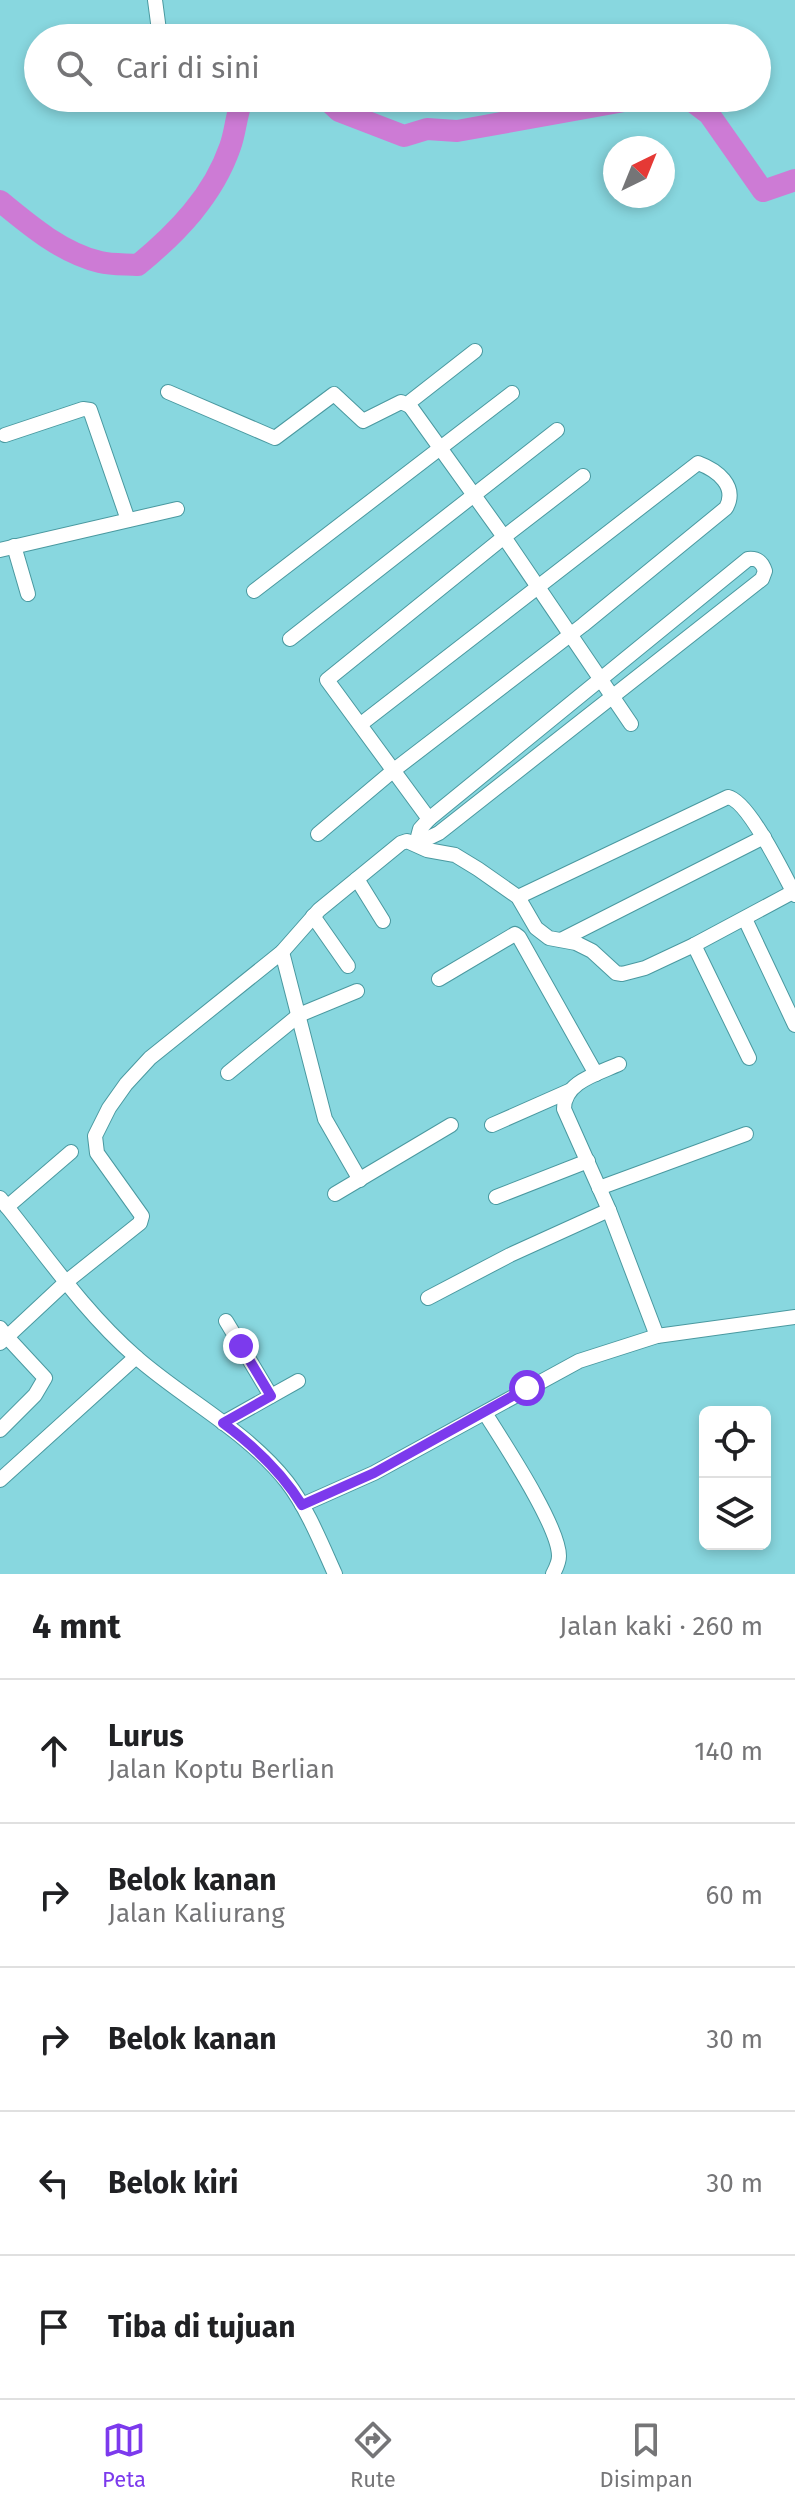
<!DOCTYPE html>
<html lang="id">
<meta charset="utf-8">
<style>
:root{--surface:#fff;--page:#f6f6f6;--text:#202124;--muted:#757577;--line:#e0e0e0;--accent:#7c3aed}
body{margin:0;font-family:"Fira Sans",sans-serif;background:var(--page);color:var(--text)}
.controls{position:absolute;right:24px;bottom:24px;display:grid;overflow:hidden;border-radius:12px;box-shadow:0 4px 12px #0003}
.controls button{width:72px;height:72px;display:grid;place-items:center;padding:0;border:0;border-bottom:2px solid var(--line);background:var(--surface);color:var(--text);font:40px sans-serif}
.compass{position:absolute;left:603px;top:136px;width:72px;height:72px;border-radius:50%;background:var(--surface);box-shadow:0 4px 12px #0003;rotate:43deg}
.stop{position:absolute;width:24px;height:24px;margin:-18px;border:6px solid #7c3aed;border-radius:50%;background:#fff}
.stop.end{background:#7c3aed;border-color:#fff;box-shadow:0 2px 8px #0008}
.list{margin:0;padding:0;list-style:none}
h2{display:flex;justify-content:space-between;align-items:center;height:104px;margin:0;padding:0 32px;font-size:34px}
h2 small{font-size:26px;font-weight:400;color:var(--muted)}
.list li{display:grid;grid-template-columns:52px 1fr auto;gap:24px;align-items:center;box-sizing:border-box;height:144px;padding:0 32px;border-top:2px solid var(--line)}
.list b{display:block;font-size:30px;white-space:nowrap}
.list p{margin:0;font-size:26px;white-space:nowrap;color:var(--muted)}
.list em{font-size:26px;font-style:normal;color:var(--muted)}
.icon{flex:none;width:44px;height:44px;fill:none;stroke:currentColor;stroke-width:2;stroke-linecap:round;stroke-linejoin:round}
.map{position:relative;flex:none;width:795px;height:1574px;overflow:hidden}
.search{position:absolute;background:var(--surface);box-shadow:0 4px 12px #0003;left:24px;right:24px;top:24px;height:88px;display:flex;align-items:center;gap:20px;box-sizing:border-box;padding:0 28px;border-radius:44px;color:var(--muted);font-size:30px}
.sheet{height:824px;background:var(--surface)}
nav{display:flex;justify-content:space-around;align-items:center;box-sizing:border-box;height:112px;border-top:2px solid var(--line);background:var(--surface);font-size:22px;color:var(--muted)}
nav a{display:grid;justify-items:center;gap:4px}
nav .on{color:var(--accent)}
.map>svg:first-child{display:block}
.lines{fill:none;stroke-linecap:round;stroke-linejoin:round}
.river{stroke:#cd7bd5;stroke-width:22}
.minor-casing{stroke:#4a99a0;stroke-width:16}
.minor{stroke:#fff;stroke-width:14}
.route{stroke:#7c3aed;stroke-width:10}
</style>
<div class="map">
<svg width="795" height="1574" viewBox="0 0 795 1574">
<rect width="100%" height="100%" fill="#88d7df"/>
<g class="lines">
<g class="river">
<path d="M325,98L339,111L404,136L427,129L457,131L641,98"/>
<path d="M688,98L709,114L763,191L795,180"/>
<path d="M0,201C29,225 62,253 100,262C112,265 126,264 138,265C177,233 213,196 230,147C236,131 236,113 243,98"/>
</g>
<g class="minor-casing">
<g id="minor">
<path d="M155,0L160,38"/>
<path d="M475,351L411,401L410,406L504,537L583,476"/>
<path d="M168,392L275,438L334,394L363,421L401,402L410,406"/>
<path d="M5,435L83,409L90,410L128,520"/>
<path d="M14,546L28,594"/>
<path d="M0,550L177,509"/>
<path d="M748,559C758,558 762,562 765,571L762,579L439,833L416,844L420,829L429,819Z"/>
<path d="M254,591L512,393"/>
<path d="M290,639L557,430"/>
<path d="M429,819L327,680L504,537L631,724"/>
<path d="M318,834L394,770L583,625L726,508C738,486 717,470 698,463L361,724"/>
<path d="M357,879L383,921"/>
<path d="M518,897L728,797C749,801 784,875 795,895"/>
<path d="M313,916L348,966"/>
<path d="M745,919L795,1025"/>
<path d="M561,940L764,837"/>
<path d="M694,945L749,1058"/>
<path d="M282,952L325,1119L360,1180"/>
<path d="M439,979L515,934L519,937L596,1074"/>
<path d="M619,1064C597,1074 564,1082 564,1109L609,1210L657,1336"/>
<path d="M228,1073L299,1015L357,991"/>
<path d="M492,1125L569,1091"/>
<path d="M599,1188L746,1134"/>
<path d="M335,1194L451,1125"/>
<path d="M496,1197L588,1161"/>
<path d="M0,1198C44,1252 83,1311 136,1357C185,1400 246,1430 287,1482C307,1508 321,1543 335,1574"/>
<path d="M7,1207L71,1152"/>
<path d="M428,1298L510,1255L609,1210"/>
<path d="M226,1321L271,1396"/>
<path d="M0,1328L7,1337L66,1282L140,1223L142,1216L97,1153L95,1136L109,1108L126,1084L150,1058L282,952L319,910L401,843L407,841L427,850L455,855L478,869L518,897L536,928L549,938L576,943L592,951L616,973L622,974L645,968L694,945L793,892"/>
<path d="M0,1343L7,1337L45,1378L35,1395L0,1430"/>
<path d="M485,1413C503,1442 559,1526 559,1556C559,1563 556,1568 553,1574"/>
<path d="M223,1423L298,1381"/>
<path d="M0,1480L136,1357"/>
<path d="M302,1505L374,1473L579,1361L657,1336L795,1317"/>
</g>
</g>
<use href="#minor" class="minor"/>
</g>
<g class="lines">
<path class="route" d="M241,1346L271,1396L223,1423C254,1446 281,1471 302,1505L374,1473L527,1388"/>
</g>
</svg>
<div class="controls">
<button><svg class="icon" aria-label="locate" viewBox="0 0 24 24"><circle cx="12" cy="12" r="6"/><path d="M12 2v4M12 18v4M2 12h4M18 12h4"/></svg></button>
<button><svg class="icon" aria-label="layers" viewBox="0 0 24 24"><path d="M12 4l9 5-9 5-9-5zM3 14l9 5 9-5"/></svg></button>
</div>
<svg class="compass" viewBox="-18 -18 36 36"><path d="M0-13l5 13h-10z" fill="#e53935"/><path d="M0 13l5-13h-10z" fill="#757577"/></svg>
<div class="stop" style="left:527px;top:1388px"></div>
<div class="stop end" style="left:241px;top:1346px"></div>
<div class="search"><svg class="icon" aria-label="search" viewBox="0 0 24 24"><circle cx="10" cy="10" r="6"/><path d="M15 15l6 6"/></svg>Cari di sini</div>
</div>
<section class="sheet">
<h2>4 mnt<small>Jalan kaki · 260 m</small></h2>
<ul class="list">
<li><svg class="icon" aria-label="ahead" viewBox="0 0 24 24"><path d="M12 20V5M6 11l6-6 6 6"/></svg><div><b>Lurus</b><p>Jalan Koptu Berlian</p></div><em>140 m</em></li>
<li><svg class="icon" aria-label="right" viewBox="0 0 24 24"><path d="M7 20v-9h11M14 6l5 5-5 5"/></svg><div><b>Belok kanan</b><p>Jalan Kaliurang</p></div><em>60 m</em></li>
<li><svg class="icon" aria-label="right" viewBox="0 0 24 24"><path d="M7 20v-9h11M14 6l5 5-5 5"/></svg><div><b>Belok kanan</b></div><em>30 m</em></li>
<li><svg class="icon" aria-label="left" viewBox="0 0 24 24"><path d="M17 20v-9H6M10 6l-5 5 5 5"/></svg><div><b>Belok kiri</b></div><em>30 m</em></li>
<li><svg class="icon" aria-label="arrive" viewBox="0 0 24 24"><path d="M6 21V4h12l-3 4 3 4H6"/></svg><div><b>Tiba di tujuan</b></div></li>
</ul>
</section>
<nav>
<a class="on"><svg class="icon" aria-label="map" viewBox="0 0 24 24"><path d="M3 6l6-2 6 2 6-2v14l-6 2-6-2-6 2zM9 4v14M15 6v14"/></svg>Peta</a>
<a><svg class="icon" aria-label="directions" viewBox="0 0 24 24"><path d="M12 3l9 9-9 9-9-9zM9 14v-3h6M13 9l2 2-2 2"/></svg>Rute</a>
<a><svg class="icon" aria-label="saved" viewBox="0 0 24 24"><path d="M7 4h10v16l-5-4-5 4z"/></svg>Disimpan</a>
</nav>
